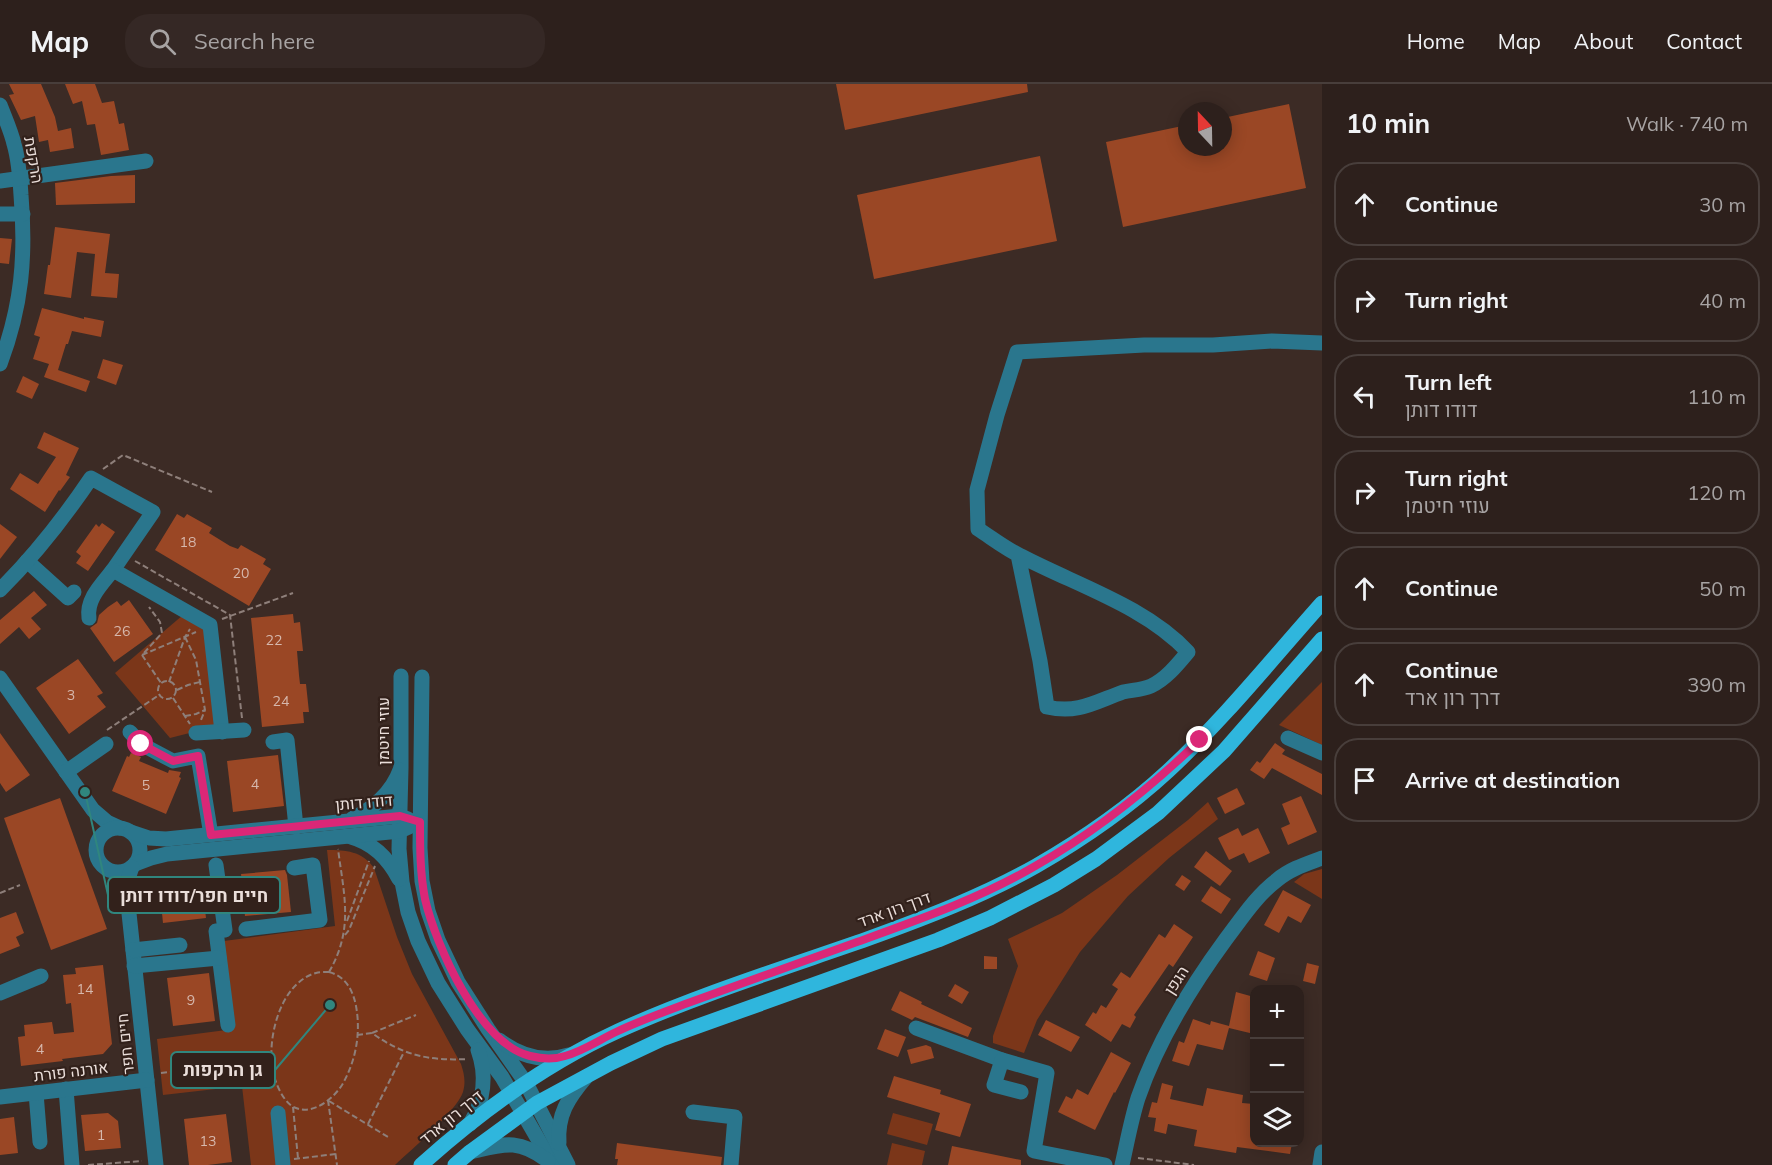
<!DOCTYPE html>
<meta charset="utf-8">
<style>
:root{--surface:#2d201c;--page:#352825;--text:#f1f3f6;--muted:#a7a3a3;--line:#483e3b}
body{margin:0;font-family:Mulish,Heebo,sans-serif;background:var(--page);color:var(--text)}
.controls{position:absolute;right:18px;bottom:18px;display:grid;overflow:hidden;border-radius:12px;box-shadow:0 3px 15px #0003}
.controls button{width:54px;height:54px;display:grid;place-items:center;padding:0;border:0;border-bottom:2px solid var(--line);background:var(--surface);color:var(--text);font:30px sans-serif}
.compass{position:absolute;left:1178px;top:18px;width:54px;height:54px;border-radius:50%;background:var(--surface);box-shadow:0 3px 15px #0003;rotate:338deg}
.stop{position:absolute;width:18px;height:18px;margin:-14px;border:4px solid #db2777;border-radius:50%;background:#fff}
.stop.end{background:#db2777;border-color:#fff;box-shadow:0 2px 6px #0008}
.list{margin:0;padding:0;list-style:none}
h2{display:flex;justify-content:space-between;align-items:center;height:78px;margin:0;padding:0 24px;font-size:26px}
h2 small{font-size:20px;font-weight:400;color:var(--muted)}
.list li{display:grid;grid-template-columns:39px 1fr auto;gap:18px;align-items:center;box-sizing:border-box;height:84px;margin:0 12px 12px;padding:0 12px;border:2px solid var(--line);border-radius:24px}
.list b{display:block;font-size:22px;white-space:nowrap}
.list p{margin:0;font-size:20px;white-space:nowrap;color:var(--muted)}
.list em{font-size:20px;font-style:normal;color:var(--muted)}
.icon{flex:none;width:33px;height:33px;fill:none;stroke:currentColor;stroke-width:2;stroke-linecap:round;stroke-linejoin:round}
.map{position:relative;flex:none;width:1322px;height:1081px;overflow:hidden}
header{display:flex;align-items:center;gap:36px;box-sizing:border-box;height:84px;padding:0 30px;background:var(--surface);border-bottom:2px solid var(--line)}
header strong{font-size:28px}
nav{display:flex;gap:33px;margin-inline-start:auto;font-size:21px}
.search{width:420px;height:54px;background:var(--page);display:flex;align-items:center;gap:15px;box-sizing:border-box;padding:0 21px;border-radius:24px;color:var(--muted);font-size:22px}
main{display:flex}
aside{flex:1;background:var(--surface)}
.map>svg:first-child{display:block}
.green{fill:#7b3619}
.building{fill:#9a4725}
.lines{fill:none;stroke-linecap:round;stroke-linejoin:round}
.path{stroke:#8e7f7a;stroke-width:2;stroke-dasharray:6 3;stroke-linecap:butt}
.minor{stroke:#2a768d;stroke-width:15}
.major{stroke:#2fb6dd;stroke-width:15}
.route{stroke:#db2777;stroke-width:8}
.labels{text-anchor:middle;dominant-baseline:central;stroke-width:4.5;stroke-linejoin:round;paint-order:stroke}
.number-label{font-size:14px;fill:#d6b8ad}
.street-label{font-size:16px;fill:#eadeda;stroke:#32211b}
.leader{fill:none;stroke:#30867e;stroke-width:2}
.callout-dot{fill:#30867e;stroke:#32211b;stroke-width:2}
.callout{fill:#32211b;stroke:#30867e;stroke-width:2}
.callout-label{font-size:18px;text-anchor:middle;font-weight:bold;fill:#eadeda}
</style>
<header>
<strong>Map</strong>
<div class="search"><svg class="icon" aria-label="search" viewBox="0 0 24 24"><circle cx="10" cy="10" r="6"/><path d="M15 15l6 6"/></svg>Search here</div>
<nav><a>Home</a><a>Map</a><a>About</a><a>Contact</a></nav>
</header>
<main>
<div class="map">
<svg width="1322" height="1081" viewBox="0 0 1322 1081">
<rect width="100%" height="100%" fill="#3c2b25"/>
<g class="green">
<path d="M183,531L208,544L217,642L170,654L115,589Z"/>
<path d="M1322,598V661L1279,641Z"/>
<path d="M1208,718L1218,735L1169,774L1128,812L1080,868L1037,936L1024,969L993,959V952L1018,882L1008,855L1062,829L1117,791L1188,736Z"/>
<path d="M327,766C346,766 362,767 374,784L397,853L412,890L461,980C464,989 466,998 463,1008C456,1028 412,1065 395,1081H251L242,1002L163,1011L157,955L234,945L224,857L335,842Z"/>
<path d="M1322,785V815L1294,798L1304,790Z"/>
<path d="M893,1029L933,1040L927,1061L887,1050Z"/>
<path d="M892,1059L925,1067L922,1081H887Z"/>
</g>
<g class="building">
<path d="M9,0H41L55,33L58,47L71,44L74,64L50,68L48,56L39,58L35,32L21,36L9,11L14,10Z"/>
<path d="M65,0H95L102,19L114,17L119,40L124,39L129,66L101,71L95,40L87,41L82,17L73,20Z"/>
<path d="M836,0H1027L1028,8L845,46Z"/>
<path d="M1289,20L1306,104L1123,143L1106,58L1187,41V63H1223V34Z"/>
<path d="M1040,72L1057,157L874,195L857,111Z"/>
<path d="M135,91V119L56,121L55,99L111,92Z"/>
<path d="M55,143L110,150L105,189L119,190L117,214L91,212L95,170L77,168L71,214L44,210L48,181H50Z"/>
<path d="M0,154L12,155L9,180L0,179Z"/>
<path d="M42,224L84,235V233L104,237L101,253L72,247L68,260H66L58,286L90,297L86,308L44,293L49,280L33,275L40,253L34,251Z"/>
<path d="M103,275L123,281L116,301L97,294Z"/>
<path d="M23,292L39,300L32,315L16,308Z"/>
<path d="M44,348L79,364L66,391L70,393L60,407L59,406L45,428L10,405L20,389L38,400L56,373L37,364Z"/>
<path d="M177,430L184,434L187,430L212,444L209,449L230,462L238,465L241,461L266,475L263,480L271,485L249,522L155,466Z"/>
<path d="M102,439L115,448L88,487L76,479L81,472L76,468L96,440L99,443Z"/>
<path d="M0,440L17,453L0,475Z"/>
<path d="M34,507L47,521L31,534L41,545L29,555L19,543L0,560V536Z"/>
<path d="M129,516L153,550L114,578L90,544L97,539L99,531L108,523L117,517L121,522Z"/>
<path d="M293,530L294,539L300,538L303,567H297L299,591L300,600H306L309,628H303L304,639L262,643L251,534Z"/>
<path d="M78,575L103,609L97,612L106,623L69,650L36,604Z"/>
<path d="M0,649L30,691L6,708L0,699Z"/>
<path d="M1275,659L1285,666L1282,670L1322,690V711L1272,684L1264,695L1250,686L1257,677L1260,679Z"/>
<path d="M131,669L141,673L139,677L168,689L169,686L181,688L179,693L181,694L166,730L112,707L127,672L129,673Z"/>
<path d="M278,671L284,722L233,728L227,677Z"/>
<path d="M1237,704L1245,720L1225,730L1217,714Z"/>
<path d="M1301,712L1317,748L1288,761L1281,744L1290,740L1282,720Z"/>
<path d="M60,714L107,845L51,866L4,734Z"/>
<path d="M1238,744L1242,752L1258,744L1270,769L1249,779L1244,769L1229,776L1218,754Z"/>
<path d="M1206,767L1232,787L1220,802L1194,783Z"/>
<path d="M285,786L287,791L291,828L245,832L241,790Z"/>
<path d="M1182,791L1191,797L1184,807L1175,801Z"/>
<path d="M201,794L206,834L163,839L159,800Z"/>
<path d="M1211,802L1231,815L1221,830L1201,817Z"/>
<path d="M1283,806L1311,821L1301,839L1288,832L1279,849L1264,841Z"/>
<path d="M16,828L24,849L16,853L20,862L0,870V834Z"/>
<path d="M1174,840L1193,853L1173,883L1169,880L1134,931L1136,933L1130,944L1122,940L1111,958L1085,941L1093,928L1096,930L1101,921L1106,924L1118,905L1112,901L1121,888L1130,894L1159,850L1165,854Z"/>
<path d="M1258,867L1275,874L1267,897L1249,891Z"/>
<path d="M984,872L997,873V885H984Z"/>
<path d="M1307,879L1319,882L1315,900L1303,897Z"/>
<path d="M103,881L112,960L103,970L62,975L63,977L21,982L18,953L25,952L24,941L52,938L54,950L74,948L71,919L66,920L63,891L76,890L75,884Z"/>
<path d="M209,889L215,937L173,942L167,894Z"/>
<path d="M955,900L969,908L962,920L948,912Z"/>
<path d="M900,907L922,918L921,920L972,944L968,953L915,933L912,936L891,926Z"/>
<path d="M1236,908L1254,913V950L1229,944L1223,966L1197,960L1189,982L1172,977L1179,957L1184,959L1193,935L1210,941L1211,937L1229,942Z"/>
<path d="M1046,936L1080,953L1071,968L1038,951Z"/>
<path d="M885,945L906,953L898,973L877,965Z"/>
<path d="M926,961L931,963L934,974L911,980L907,966Z"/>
<path d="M1111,968L1131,979L1115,1009L1114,1008L1095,1046L1058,1028L1066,1012L1072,1015L1077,1005L1088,1011Z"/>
<path d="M894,992L941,1006L940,1010L971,1020L960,1053L935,1046L940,1029L887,1013Z"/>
<path d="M1162,999L1173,1002L1170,1015L1203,1022L1207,1004L1243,1011L1242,1019L1254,1020V1059H1292L1290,1070L1237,1063L1236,1069L1194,1062L1197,1046L1168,1040L1166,1050L1154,1047L1156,1034L1148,1033L1152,1018L1157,1019Z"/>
<path d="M108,1029L118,1037L121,1064L85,1067L81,1031Z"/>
<path d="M226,1030L232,1078L208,1081H189L184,1035Z"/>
<path d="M14,1033L18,1069L0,1071V1035Z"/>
<path d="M617,1059L722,1073L721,1081H617L618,1075H615Z"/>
<path d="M952,1062L1021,1076V1081H948Z"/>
</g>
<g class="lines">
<g class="path">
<path d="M103,385L123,371L212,408"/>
<path d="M135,477L230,531L242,634"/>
<path d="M222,535L293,509"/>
<path d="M185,553L196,576L205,626L201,636"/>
<path d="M144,569L162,549L160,538L149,523"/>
<path d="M142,571L196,548"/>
<path d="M142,571L161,599"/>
<circle cx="167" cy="606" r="9"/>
<path d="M169,598L185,553L190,545"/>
<path d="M177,606L188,601L200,598"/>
<path d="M173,614L190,640"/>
<path d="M185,632L196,630L205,626"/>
<path d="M107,646L159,611"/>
<path d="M0,809L20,801"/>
<path d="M347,837L369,777"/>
<path d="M345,851L349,846L375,782"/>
<path d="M329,888C345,892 353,906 356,922C361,949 356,977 342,1001C333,1015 313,1031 296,1024C286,1021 278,1005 275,995C264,963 278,899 316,889C320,888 325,888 329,888Z"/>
<path d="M329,888C354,845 344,811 338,765"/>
<path d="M372,949L416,931"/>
<path d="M357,951L372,949C404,972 430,977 468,975"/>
<path d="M161,989L271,977"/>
<path d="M328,1016L337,1081"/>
<path d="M329,1017L388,1053"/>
<path d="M293,1023L298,1074"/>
<path d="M368,1040L404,968"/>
<path d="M1138,1074L1194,1081"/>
<path d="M294,1075L336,1070"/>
<path d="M88,1081L142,1077"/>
</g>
<g class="minor">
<path d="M0,21C5,34 11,47 14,60C19,77 20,94 21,111C26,172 22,222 0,280"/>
<path d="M0,97L146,77"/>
<path d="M0,130H23"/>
<path d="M1018,471L1040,577L1047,623C1078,630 1095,618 1123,608C1132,606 1142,606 1151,602C1166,595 1178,580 1188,568C1145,522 1076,501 1021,472C1006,465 992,454 978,445L977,406L997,331L1017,268L1144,261H1213L1272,257L1322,259"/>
<path d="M27,477L68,514L74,508"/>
<path d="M0,506C35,471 64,434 91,394L153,428L113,486L210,541L222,648"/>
<path d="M89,534C86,515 102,500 113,486"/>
<path d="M401,592V684L399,765L402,798L408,828L418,857L438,899L467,945L502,993L553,1081"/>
<path d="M422,593L420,764L422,797L428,827L438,856L458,898L488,945L526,999L568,1081"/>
<path d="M0,594L93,726L107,738L120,744"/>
<path d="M130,648L141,660L173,677L198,672L211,751"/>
<path d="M196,649L244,646"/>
<path d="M1288,654L1322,669"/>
<path d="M273,658L287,656L296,743"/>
<path d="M66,688L106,660"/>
<path d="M353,734C373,725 392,708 400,686"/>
<circle cx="118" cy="766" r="22"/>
<path d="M131,748L149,754L166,755L400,732L408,735"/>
<path d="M351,753C373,759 388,774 399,795"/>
<path d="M135,780L151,774L167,770L400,747L409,743"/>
<path d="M216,781L225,846L216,847L228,941"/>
<path d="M132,783L127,798L128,820L156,1081"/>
<path d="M246,845L320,836L313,781L294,784"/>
<path d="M133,866L180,861"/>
<path d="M134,882L219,874"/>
<path d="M0,909L41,892"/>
<path d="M916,944L1002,976"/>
<path d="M499,956C520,972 544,979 569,971"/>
<path d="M66,1005L72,1081"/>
<path d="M1021,1008L994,1001L1002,976L1047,989L1034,1067L1105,1081"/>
<path d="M36,1009L40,1058"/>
<path d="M0,1013L147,996"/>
<path d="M693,1028L735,1033L731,1081"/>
<path d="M278,1029L283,1081"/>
<path d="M470,1040C484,1017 487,991 478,966"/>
<path d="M559,1059C557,1031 568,1014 586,993"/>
<path d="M470,1068C504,1060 518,1054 548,1077"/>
<path d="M1122,1081C1127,1059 1131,1036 1138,1014C1158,956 1190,904 1226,855C1242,834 1256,812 1277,796C1290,785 1306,780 1322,774"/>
<path d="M1320,1081L1322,1068"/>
</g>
<g class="major">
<path d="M421,1081C480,1028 545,980 618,947C698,911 784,884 867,855C925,834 983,812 1036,782C1083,755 1129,723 1168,687C1224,635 1272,575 1322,519"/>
<path d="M455,1081L470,1068L537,1019L611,979L662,955L938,856L990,834L1054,801L1096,775L1158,729L1224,667L1322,555"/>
</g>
</g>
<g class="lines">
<path class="route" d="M141,660L173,677L198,672L211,751L400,732L420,738C420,764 420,789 425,815C436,862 479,959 530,972C542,975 553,976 565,972C583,967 599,956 616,948C639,937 664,928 688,919C744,899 801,878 857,858C918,836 981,814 1037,781C1097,747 1150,704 1200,656"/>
</g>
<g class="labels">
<g class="number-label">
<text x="188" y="458">18</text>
<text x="241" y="489">20</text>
<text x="122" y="547">26</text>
<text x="274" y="556">22</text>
<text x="71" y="611">3</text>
<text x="281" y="617">24</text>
<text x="255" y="700">4</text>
<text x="146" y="701">5</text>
<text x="85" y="905">14</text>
<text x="191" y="916">9</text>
<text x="40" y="965">4</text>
<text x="101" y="1051">1</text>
<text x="208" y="1057">13</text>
</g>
<g class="street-label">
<text transform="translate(34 76) rotate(80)">הרקפת</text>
<text transform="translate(383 647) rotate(-90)">עוזי חיטמן</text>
<text transform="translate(364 718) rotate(-5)">דודו דותן</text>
<text transform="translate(894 825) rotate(-20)">דרך רון ארד</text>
<text transform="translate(1176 896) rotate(-57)">הגפן</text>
<text transform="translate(125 960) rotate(-96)">חיים חפר</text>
<text transform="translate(71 987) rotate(-7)">אורנה פורת</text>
<text transform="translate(451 1033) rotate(-39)">דרך רון ארד</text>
</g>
</g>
<path class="leader" d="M85 708L108 811M330 921L275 986"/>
<g class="callout-dot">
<circle cx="85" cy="708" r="6"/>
<circle cx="330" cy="921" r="6"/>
</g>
<g class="callout">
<rect x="108" y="793" width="172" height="36" rx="6"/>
<rect x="171" y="968" width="104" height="36" rx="6"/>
</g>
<g class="callout-label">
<text x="194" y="818">חיים חפר/דודו דותן</text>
<text x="223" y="992">גן הרקפות</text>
</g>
</svg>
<div class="controls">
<button>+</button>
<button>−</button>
<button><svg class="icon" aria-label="layers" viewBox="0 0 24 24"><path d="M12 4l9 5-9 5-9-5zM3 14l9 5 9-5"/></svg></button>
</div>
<svg class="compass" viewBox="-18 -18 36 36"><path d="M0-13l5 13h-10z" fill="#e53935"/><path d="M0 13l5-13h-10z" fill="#a7a3a3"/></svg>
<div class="stop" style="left:141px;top:660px"></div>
<div class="stop end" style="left:1200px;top:656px"></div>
</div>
<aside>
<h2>10 min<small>Walk · 740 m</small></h2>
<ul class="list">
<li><svg class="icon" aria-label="ahead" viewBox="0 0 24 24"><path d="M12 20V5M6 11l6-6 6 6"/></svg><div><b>Continue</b></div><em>30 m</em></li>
<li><svg class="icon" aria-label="right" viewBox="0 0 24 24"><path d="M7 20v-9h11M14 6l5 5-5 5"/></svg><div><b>Turn right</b></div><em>40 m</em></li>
<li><svg class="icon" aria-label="left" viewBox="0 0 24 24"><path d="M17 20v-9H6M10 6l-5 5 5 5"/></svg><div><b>Turn left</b><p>דודו דותן</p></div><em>110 m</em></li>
<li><svg class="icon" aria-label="right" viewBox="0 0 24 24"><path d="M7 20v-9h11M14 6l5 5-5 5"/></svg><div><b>Turn right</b><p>עוזי חיטמן</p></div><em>120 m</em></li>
<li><svg class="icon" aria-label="ahead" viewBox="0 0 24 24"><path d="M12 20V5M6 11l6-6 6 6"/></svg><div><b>Continue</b></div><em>50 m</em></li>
<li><svg class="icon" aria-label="ahead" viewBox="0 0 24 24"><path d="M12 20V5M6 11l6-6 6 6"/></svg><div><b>Continue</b><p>דרך רון ארד</p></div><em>390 m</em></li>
<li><svg class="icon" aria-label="arrive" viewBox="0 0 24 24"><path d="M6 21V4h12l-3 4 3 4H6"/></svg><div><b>Arrive at destination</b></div></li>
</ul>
</aside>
</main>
